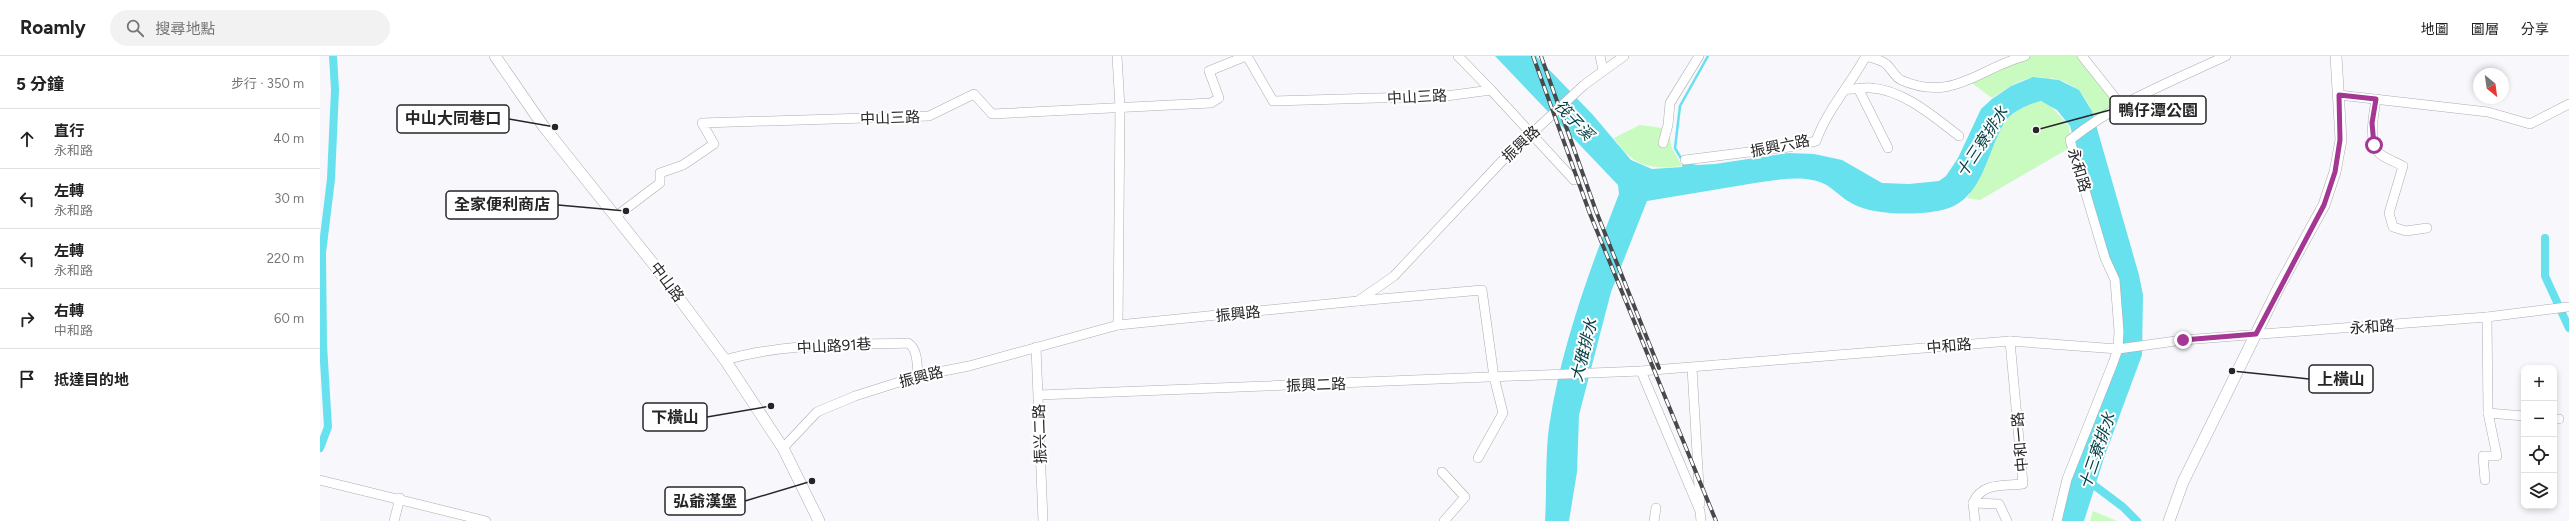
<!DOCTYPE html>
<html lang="zh-TW">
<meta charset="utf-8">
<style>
:root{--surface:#fff;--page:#f2f2f2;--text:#222;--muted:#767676;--line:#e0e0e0}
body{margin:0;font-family:Figtree,"Noto Sans TC",sans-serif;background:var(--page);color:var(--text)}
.controls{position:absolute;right:12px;bottom:12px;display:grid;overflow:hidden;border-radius:8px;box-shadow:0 2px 6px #0003}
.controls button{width:36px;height:36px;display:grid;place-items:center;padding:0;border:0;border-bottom:1px solid var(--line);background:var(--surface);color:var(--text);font:20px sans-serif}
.compass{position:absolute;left:2153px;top:12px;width:36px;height:36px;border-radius:50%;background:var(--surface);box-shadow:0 2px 6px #0003;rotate:151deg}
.stop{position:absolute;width:12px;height:12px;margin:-9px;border:3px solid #a43694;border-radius:50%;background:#fff}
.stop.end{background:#a43694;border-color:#fff;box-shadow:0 1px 4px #0008}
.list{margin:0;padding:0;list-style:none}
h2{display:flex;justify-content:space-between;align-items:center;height:52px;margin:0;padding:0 16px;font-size:17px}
h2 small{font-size:13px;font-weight:400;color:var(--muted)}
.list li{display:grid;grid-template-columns:26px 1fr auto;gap:12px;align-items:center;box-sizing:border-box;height:60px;padding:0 16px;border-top:1px solid var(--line)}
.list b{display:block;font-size:15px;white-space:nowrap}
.list p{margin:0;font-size:13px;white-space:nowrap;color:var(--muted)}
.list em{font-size:13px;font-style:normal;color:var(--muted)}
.icon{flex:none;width:22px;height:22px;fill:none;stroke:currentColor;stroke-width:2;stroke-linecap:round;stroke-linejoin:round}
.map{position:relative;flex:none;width:2249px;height:465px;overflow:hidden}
header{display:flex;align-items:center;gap:24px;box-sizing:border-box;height:56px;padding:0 20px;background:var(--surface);border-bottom:1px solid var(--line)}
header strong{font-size:19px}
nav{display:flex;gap:22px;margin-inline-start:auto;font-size:14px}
.search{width:280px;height:36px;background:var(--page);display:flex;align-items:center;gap:10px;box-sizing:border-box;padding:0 14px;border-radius:22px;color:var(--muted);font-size:15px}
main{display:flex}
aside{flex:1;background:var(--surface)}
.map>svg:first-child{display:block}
.green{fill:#c9fac0}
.water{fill:#66e1ed}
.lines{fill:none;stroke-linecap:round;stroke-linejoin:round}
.stream{stroke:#66e1ed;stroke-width:2.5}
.canal{stroke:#66e1ed;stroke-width:8}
.minor-casing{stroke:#adadb1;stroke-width:10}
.major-casing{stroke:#adadb1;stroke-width:12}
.minor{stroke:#fff;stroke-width:9}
.major{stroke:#fff;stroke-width:11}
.rail-casing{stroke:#49494b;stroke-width:4}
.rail{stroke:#fff;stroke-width:2.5;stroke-dasharray:8;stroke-linecap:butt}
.route{stroke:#a43694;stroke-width:5}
.labels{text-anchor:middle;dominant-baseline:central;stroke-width:4;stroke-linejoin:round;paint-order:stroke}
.street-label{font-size:15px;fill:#262628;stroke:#fff}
.water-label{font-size:16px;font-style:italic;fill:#013e43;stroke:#fff}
.leader{fill:none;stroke:#262628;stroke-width:1.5}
.callout-dot{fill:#262628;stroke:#fff;stroke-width:1.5}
.callout{fill:#fff;stroke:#262628;stroke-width:1.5}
.callout-label{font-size:16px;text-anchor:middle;font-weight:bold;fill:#262628}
</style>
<header>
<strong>Roamly</strong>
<div class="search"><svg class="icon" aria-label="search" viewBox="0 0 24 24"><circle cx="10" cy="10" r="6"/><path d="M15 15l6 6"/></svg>搜尋地點</div>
<nav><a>地圖</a><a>圖層</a><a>分享</a></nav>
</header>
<main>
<aside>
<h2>5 分鐘<small>步行 · 350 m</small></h2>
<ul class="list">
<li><svg class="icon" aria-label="ahead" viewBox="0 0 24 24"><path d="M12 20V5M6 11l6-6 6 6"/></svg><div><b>直行</b><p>永和路</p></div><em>40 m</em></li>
<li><svg class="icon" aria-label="left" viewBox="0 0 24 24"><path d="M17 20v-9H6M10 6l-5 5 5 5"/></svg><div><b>左轉</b><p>永和路</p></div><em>30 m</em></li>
<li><svg class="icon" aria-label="left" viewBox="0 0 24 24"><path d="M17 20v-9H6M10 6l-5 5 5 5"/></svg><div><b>左轉</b><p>永和路</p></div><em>220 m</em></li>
<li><svg class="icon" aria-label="right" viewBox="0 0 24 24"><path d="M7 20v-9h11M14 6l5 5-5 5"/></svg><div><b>右轉</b><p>中和路</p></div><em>60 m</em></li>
<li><svg class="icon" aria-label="arrive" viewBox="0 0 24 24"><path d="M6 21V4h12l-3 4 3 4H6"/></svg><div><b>抵達目的地</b></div></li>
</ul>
</aside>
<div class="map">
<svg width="2249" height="465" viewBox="0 0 2249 465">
<rect width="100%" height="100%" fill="#f8f7fc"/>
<g class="green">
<path d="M1706,0H1761L1800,49L1775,63C1768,41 1754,25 1730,22L1729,48L1749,70L1751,91L1660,144L1647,142C1663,118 1670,84 1686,65C1692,56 1713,44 1724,46L1725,22C1705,18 1688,32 1672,42L1649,25Z"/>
<path d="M1320,69L1349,73L1351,90L1362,110C1329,114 1313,110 1294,82Z"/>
<path d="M1773,455L1797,465H1770Z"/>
</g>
<path class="water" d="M1175,0H1216L1273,59L1311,104L1332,113L1362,111L1363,106L1377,109L1395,108L1468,97L1494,98L1522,104L1562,127L1589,128L1619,125L1626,120L1638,102L1661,53L1672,43L1691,30L1713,21L1739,24L1759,34L1772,55L1819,219L1823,239L1822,299L1785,399L1764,465H1739L1749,424L1801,271L1787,200L1750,70L1737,54L1721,45C1709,48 1696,54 1687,63C1683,67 1681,74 1678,79C1666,105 1659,141 1629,152C1606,160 1554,160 1533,148C1514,138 1512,126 1486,123C1464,121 1439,127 1417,130C1387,135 1357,140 1327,145L1291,236L1259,359L1257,416L1249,465H1225C1227,434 1225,401 1229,371C1241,290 1270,213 1299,138L1298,129Z"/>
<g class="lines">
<path class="stream" d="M1362,104L1355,92L1360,50L1388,0"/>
<g class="canal">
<path d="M2225,182V220L2249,272"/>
<path d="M0,392L8,371L3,289L2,197L11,123L15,34L13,0"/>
<path d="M1767,424L1803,451L1817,465"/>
</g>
<g class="minor-casing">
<g id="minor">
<path d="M797,0L800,52L798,269"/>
<path d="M927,0L953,45L1126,40L1171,34L1254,124"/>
<path d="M1138,0L1171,34"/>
<path d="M1280,0L1283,14"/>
<path d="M1546,0C1552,2 1562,4 1566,8C1571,12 1575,21 1581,24C1633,47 1659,12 1705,0"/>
<path d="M1762,0L1801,49"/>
<path d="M1526,33C1534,34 1543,31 1551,32C1584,34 1614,61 1639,80"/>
<path d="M1539,34L1568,92"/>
<path d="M2019,39L2168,56L2210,68L2249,48"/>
<path d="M2056,43C2054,58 2048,83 2058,96C2063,102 2076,106 2083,110L2069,157L2073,171L2086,175L2107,172"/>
<path d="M1343,87L1348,69L1350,47L1379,0"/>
<path d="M1365,104L1469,91L1496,85C1507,54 1530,29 1546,0"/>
<path d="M295,161L340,127V117L363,109L394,88L382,67L609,60L654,38L672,58L891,47L899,42L889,15L926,0"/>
<path d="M1038,245L1162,234L1174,321L1183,357L1158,402"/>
<path d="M2167,261L2168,357L2204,360"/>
<path d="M716,291L723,465"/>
<path d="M405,304C464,287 527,289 588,287C598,293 597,309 598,320"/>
<path d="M1372,312L1380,448"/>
<path d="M1321,315L1380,455L1381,465"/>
<path d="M719,339L1321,315L1690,285L1798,293L1863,284L2167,261L2247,251"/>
<path d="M2234,363H2239"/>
<path d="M463,392L497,356L535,340L598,320L649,310L798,269L1038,245L1074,220L1182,105L1264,29L1304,0"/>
<path d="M1122,416L1145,441L1124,465"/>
<path d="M0,424L166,465"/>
<path d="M2165,424L2163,400H2177L2168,357"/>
<path d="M1653,447L1655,465"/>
<path d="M74,465L80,442"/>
<path d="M1334,465L1336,452"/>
<path d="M1687,465L1679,448L1653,447C1662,426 1684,430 1703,428L1690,285"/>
<path d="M1737,465L1747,423L1793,307L1798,293L1799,275L1795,224L1785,202L1750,84C1797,46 1852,25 1906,0"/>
</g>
</g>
<g class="major-casing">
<g id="major">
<path d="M175,0L224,71L335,210L405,304L463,392L499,465"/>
<path d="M1849,465L1863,426L1959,231L2004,149L2015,116L2021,84L2016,0"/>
</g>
</g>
<use href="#minor" class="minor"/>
<use href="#major" class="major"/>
<g class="rail-casing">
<g id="rail">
<path d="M1213,0L1270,158L1396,465"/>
<path d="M1221,0L1276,155L1339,312"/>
</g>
</g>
<use href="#rail" class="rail"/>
</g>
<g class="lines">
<path class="route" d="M1863,284L1936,278L2004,149L2015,116L2020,84L2019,39L2056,43L2052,67L2054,89"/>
</g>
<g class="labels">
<g class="street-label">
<text transform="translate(1097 41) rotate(-3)">中山三路</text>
<text transform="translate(570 62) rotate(-2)">中山三路</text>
<text transform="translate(1201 88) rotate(-43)">振興路</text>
<text transform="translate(1460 90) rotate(-11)">振興六路</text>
<text transform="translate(1759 114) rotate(73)">永和路</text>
<text transform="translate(347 226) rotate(53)">中山路</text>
<text transform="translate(918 258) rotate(-6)">振興路</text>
<text transform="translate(2052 271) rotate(-4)">永和路</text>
<text transform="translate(514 290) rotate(-3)">中山路91巷</text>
<text transform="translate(1629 290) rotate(-5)">中和路</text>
<text transform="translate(601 321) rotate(-14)">振興路</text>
<text transform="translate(996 329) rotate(-2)">振興二路</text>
<text transform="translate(720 378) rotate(-92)">振兴二路</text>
<text transform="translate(1700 386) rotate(-95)">中和一路</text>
</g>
<g class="water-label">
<text transform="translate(1254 64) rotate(47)">筏子溪</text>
<text transform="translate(1662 86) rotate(-57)">十三寮排水</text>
<text transform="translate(1264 294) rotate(-76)">大雅排水</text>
<text transform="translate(1777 395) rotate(-71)">十三寮排水</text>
</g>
</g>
<path class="leader" d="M1716 74L1790 54M235 71L189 63M306 155L238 149M1912 315L1989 323M451 350L387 361M492 425L425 445"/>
<g class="callout-dot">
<circle cx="1716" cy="74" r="4"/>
<circle cx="235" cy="71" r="4"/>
<circle cx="306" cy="155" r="4"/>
<circle cx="1912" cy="315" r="4"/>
<circle cx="451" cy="350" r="4"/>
<circle cx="492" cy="425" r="4"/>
</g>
<g class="callout">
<rect x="1790" y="40" width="96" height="28" rx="4"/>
<rect x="77" y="49" width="112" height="28" rx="4"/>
<rect x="126" y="135" width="112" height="28" rx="4"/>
<rect x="1989" y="309" width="64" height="28" rx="4"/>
<rect x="323" y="347" width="64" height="28" rx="4"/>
<rect x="345" y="431" width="80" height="28" rx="4"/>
</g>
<g class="callout-label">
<text x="1838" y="60">鴨仔潭公園</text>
<text x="133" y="68">中山大同巷口</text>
<text x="182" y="154">全家便利商店</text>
<text x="2021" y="329">上橫山</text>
<text x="355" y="367">下橫山</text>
<text x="385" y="451">弘爺漢堡</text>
</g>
</svg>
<div class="controls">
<button>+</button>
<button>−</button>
<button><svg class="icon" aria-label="locate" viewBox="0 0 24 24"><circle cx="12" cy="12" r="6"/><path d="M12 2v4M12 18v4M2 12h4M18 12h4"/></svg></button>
<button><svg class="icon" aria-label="layers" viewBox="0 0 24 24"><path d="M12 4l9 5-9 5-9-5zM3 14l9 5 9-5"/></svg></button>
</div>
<svg class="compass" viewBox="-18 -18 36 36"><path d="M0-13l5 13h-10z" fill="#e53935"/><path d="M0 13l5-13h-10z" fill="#767676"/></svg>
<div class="stop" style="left:2054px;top:89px"></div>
<div class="stop end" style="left:1863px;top:284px"></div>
</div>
</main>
